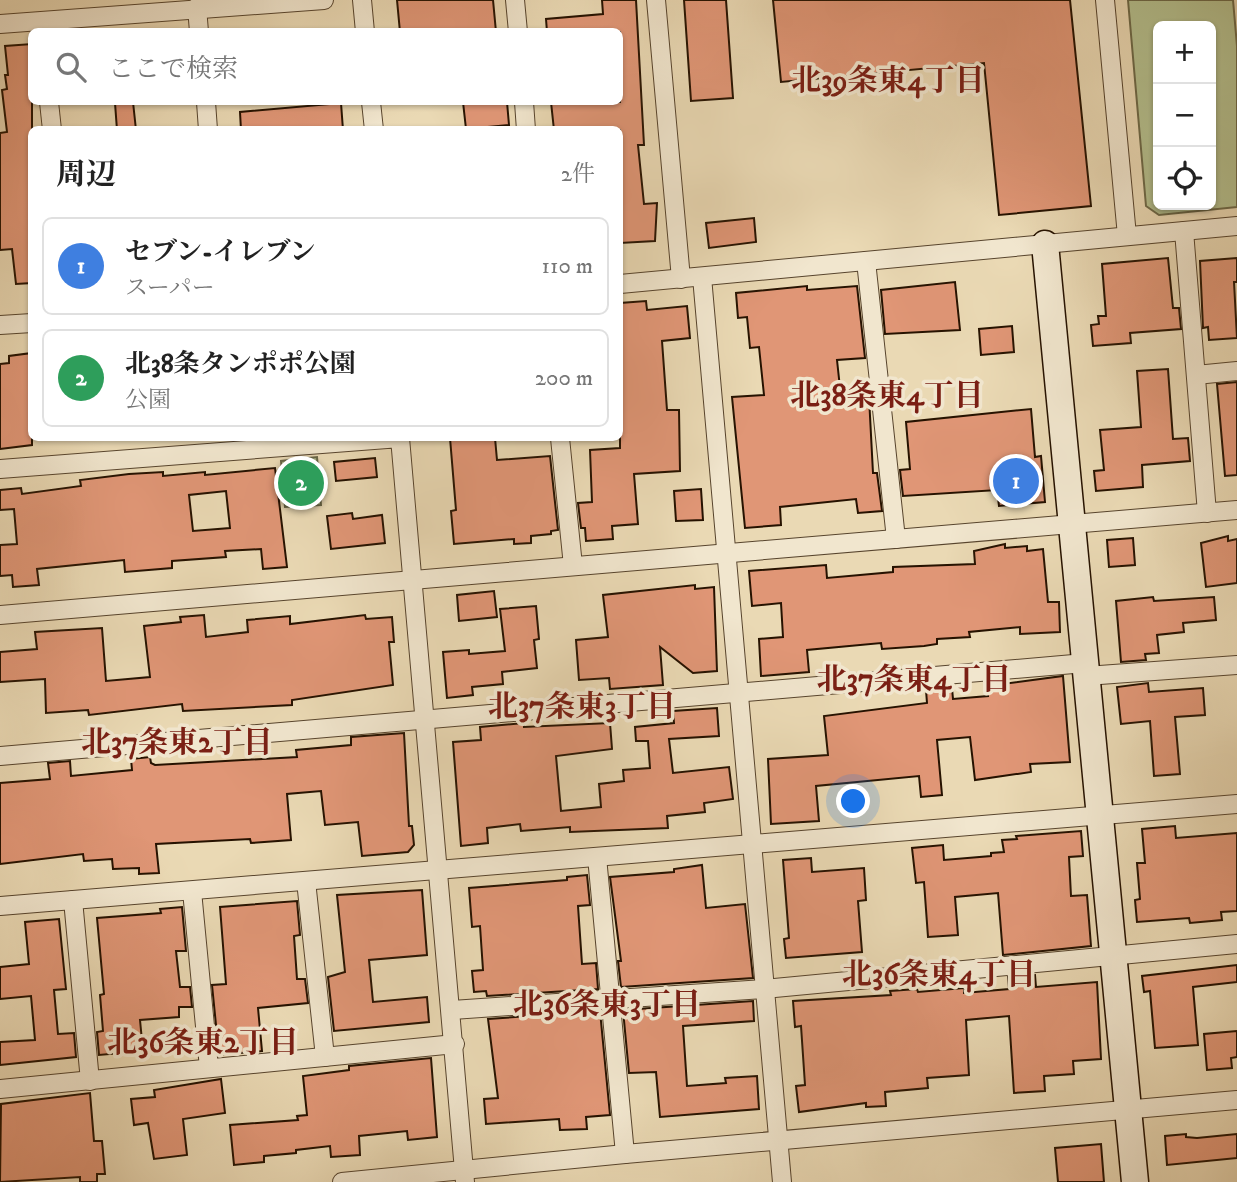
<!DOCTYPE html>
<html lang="ja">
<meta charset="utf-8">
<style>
:root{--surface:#fff;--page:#f6f6f6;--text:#222;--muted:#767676;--line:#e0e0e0;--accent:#8f2418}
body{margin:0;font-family:"IM FELL DW Pica","Noto Serif JP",serif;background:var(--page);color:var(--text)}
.controls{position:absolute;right:21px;top:21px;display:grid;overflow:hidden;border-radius:10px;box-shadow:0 2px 5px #0004}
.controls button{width:63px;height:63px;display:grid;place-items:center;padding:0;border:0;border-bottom:2px solid var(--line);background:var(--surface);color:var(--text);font:35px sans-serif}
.you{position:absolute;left:854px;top:802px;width:24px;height:24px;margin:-18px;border:5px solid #fff;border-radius:50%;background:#1a73e8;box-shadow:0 0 0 10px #1a73e833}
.badge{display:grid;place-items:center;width:46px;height:46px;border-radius:50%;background:var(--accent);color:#fff;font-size:23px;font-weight:700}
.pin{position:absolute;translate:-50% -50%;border:4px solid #fff;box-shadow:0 2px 7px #0006}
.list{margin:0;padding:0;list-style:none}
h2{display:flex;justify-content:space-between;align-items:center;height:91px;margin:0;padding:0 28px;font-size:30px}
h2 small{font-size:23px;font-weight:400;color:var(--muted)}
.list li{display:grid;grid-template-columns:46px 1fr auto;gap:21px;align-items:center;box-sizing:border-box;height:98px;margin:0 14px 14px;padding:0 14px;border:2px solid var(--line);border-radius:10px}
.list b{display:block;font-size:26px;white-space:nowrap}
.list p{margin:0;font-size:23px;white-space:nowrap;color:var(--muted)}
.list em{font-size:23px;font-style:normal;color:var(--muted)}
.icon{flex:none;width:38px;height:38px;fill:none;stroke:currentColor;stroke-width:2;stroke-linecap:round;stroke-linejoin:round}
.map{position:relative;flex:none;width:1237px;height:1182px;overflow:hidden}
.search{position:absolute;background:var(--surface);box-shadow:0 2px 5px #0004;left:28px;top:28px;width:595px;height:77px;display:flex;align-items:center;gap:18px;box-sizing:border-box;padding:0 24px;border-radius:10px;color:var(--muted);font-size:26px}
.panel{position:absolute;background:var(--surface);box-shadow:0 2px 5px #0004;left:28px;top:126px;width:595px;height:315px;border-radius:10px}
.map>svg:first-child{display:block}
.green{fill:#b4c08f;stroke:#6d6948;stroke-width:2;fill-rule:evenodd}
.building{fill:#e09676;stroke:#261200;stroke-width:2;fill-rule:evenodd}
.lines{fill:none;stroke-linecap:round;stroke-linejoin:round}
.street-casing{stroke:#57442d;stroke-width:20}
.secondary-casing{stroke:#261200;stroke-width:29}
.street{stroke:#f1e6ce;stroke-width:18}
.secondary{stroke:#f1e6ce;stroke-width:26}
.labels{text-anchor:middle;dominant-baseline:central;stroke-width:7;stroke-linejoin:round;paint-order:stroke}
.neighbourhood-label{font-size:30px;font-weight:bold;fill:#7a1f14;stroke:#f1e6ce}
</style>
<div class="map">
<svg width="1237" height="1182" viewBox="0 0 1237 1182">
<rect width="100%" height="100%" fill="#ead9b4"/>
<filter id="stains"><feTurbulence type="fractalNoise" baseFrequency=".00286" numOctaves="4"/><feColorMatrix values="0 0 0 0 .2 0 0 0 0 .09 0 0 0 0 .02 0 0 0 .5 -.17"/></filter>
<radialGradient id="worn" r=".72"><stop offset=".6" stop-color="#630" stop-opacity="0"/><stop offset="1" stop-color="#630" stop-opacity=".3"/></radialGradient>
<g class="green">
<path d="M1128,0H1233L1237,46V207L1159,215L1146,206ZM1211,26V205H1158V26Z"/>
<path d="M317,457L321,505L285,507L281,461Z"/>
</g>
<g class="building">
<path d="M397,0H493L496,32H400Z"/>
<path d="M602,0H636L644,145H638L644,204L657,203L655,241L620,243V130H554L551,102H620V32H547L546,19L603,14Z"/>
<path d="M684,0H726L733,98L691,101Z"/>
<path d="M773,0H1070L1091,206L999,215L984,63L781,82Z"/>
<path d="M32,44V283L16,284L12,249L0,250V133L7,132L2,90L7,89L5,75H8L5,46Z"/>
<path d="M133,102L136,130H117L115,103Z"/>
<path d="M463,102H507L509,125L466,129Z"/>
<path d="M341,103L343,130H241L240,112Z"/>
<path d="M754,218L756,242L709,248L706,223Z"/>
<path d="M1168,258L1173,308H1179L1181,329L1130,333L1131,343L1093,346L1091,325L1099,324L1098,316H1106L1102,264Z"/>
<path d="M1237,258V282H1234L1237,338L1209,340L1208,327L1203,328L1200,261Z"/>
<path d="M955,282L960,330L885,334L881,290Z"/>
<path d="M807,286V290L857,286L865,358L837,360L841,397L868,394L869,397L873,473H877L882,511L858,513L856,499L780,507L781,525L745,528L732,397L764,395L759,347L750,348L747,317L738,318L736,293Z"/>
<path d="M646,301L647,310L687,306L690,338L662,341L667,410H679L680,471L634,474L638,524L612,526L613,539L586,541L585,528H581L578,503L592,502L590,450L620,448V303Z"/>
<path d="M1012,326L1014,352L981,355L979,329Z"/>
<path d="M32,353V445L0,449V364L9,363V356Z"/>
<path d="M1168,369L1173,439L1188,438L1190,461L1142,465L1143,487L1096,491L1094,471L1104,470L1100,430L1141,427L1137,371Z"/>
<path d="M1237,382V475L1225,476L1217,384Z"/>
<path d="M1031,409L1035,457L1041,456L1045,502L999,506L997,490L903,496L900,470L910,469L906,422Z"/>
<path d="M450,438H495L497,460L550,456L558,530L551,531V534L531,536V543L514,544V539L454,544L451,511L456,510Z"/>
<path d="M375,458L377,477L336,481L334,462Z"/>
<path d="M275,468L287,567L263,569L261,549L225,551L226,557L172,561V568L125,572L124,560L37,569L39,585L13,587L12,575L0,576V545L17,544L14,509L0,510V490L21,488L22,494L81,486L80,480L129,474L163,472V476L205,472V475ZM226,491L230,528L193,531L189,495Z"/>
<path d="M701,489L703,520L676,521L674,491Z"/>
<path d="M352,513L353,519L382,515L385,543L331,549L327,516Z"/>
<path d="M1228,536V541L1237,539V583L1206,587L1201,543Z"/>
<path d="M1133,538L1135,565L1109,567L1107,540Z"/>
<path d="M1005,544V548L1027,546V551L1043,549L1048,602H1059L1060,632L1020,634V627L969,632L970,637L937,639V644L924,646L882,649L881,643L807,650L809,672L761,676L759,639L783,637L781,603L752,606L749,571L826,565L827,578L893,572V567L975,564L974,551Z"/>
<path d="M695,585V589L714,587L717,671L693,673L660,647L663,685L610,689L609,678L579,680L576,640L608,637L603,595Z"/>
<path d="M494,591L497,617L459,621L457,595Z"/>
<path d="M1153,597L1154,601L1214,597L1216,620L1183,623L1184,632L1157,635L1159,653L1145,654L1146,660L1121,662L1116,601Z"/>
<path d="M536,606L539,639L534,640L537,668L502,672L503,684L472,687L473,695L447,698L443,652L469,650V654L505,651L500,609Z"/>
<path d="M204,615L206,637L248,632L247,620L290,616V624L365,615L366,619L392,617L394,642H389L393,685L292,700V705L183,711L182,704L89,715L88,710L46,713L45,679L0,682V652L37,649L35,632L102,628L106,681L150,677L144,626L181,622L180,617Z"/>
<path d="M1063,676L1070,762L1030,764L1031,772L975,780L970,737L937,740L942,795L921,797L919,776L816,786L819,821L771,824L768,759L828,755L824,716L927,703L926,690L952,688L953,699L988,696L987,686Z"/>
<path d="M1148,683L1149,692L1203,688L1205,715L1175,717L1180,774L1154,776L1150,721L1121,724L1117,687Z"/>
<path d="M717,708L719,736L669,739L673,773L729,767L733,799L704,803L705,812L667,816L668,828L570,832V827L521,831L520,824L487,828L488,843L461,846L453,742L481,740L480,727L524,723V727L610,723L612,749L556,756L561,811L601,807L599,784L624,781L623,770L650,768L648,741H636L635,727L674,723L673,711Z"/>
<path d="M404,733L409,826H412L414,845L408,852L362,856L358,822L325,825L321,791L287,794L291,840L251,843L250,839L156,844L159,873L139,874V868L113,869L112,859L84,861L83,854L0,864V783L50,779L48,763L70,761L71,776L132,770L131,759L150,757L151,763L155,765L297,757L296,750L351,745V737Z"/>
<path d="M1175,826L1176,838L1237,833V911L1221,912L1222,920L1190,923L1189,918L1137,922L1135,900L1140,899L1137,863H1145L1142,829Z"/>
<path d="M1081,831L1083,856L1069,857L1071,896L1087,895L1091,946L1003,955L998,893L955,897L958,935L928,937L924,882L916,883L912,848L943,845L944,860L991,856V853L1004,852L1002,840L1017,839L1016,836Z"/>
<path d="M811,858L812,872L864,868L866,900L858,901L862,952L786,958L784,939L789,938L783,860Z"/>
<path d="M702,865L706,908L745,904L753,978L621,987L618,961H621L610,877L674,872V869Z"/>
<path d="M587,875L590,905L578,906L582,964L596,963L598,989L487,996L486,991L474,992L472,971L483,970L480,926L472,927L469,888L567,880V877Z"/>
<path d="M422,890L427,955L369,960L373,1002L427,997L429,1022L334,1031L328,977L345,972L337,895Z"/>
<path d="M297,901L300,935L294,936L297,979H305L308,1003L258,1008L262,1051L219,1055L212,985L226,984L220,907Z"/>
<path d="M182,907L186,951H176L180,987H190L192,1007H179V1017L140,1020L143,1051L99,1055L97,1032L103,1031L100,995L104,994L97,918L161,913L160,909Z"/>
<path d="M59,919L66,989L54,990L58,1034L74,1033L76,1057L0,1065V1042L35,1040L31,996L0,999V967L29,964L25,922Z"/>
<path d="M1237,965V982L1193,987L1198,1045L1155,1048L1150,991L1144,992L1142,976Z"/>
<path d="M1035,975L1036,987L1097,982L1101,1059L1073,1061L1074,1074L1044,1076L1045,1091L1014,1093L1009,1016L966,1020L969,1075L927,1078L928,1088L885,1092L886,1106L866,1107V1103L799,1112L796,1086L805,1085L801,1026L795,1027L793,1001L891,995L890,991L917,989L918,992L964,988V993L1009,989L1008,977Z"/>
<path d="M753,1001L754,1021L683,1026L687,1086L726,1083L725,1078L757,1076L759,1109L660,1117L656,1072L629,1073L623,1010Z"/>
<path d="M600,1011L610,1115L586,1117L587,1129L560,1130L559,1119L486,1124L484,1099L498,1098L488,1019Z"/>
<path d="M1237,1031V1057L1231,1058L1232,1068L1207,1070L1204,1034Z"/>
<path d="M431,1058L437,1137L408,1140L407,1131L359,1136L360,1155L331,1157L330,1146L296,1150V1153L264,1156V1162L234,1165L230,1125L298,1120L297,1116L307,1115L303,1076L349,1070V1066Z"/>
<path d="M221,1079L225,1113L183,1119L187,1155L154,1159L148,1123L134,1125L131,1099L155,1097L154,1090Z"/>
<path d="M90,1093L94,1141H102L105,1174H97V1182H80V1177L0,1182L1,1104Z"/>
<path d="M1186,1134V1137L1197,1138L1237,1134V1158L1167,1165L1165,1136Z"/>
<path d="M1101,1144L1104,1182H1058L1055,1148Z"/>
</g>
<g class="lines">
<g class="street-casing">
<g id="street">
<path d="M362,0L365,32"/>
<path d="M515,0L518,32"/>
<path d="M656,0L681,279"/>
<path d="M1105,0L1127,236"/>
<path d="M197,7L199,32"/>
<path d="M0,24L324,0"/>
<path d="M49,102L52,130"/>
<path d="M206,102L208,130"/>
<path d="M371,102L374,130"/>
<path d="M524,102L526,130"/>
<path d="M1184,231L1207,513"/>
<path d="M866,261L896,539"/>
<path d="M702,277L782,1182"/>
<path d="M620,284L1237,226"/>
<path d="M0,325L32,323"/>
<path d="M1196,375L1237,371"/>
<path d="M560,438L573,566"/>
<path d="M0,469L400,438L465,1182"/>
<path d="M0,615L1237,510"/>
<path d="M1086,676L1237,665"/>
<path d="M0,756L1085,663"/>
<path d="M597,857L625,1154"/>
<path d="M306,881L325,1057"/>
<path d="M192,891L209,1068"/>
<path d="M73,900L90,1081"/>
<path d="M0,906L1237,804"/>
<path d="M452,1010L764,989L1237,944"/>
<path d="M0,1089L455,1044"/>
<path d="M342,1182L625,1154L1237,1100"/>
</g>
</g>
<g class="secondary-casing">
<path id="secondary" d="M1045,244L1135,1182"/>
</g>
<use href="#street" class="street"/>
<use href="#secondary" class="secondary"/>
</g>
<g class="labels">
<g class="neighbourhood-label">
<text x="888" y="81">北39条東4丁目</text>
<text x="887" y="396">北38条東4丁目</text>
<text x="914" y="680">北37条東4丁目</text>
<text x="582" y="707">北37条東3丁目</text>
<text x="177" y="743">北37条東2丁目</text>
<text x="939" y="975">北36条東4丁目</text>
<text x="607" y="1005">北36条東3丁目</text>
<text x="203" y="1043">北36条東2丁目</text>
</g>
</g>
<rect width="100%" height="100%" filter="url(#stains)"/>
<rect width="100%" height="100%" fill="url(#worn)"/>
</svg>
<div class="controls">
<button>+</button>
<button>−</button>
<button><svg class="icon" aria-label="locate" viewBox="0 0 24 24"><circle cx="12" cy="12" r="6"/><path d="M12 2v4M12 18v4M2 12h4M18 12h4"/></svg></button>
</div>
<div class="you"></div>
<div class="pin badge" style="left:1016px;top:481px;background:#3f7fe0">1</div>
<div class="pin badge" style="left:301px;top:483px;background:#2e9e5b">2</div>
<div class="search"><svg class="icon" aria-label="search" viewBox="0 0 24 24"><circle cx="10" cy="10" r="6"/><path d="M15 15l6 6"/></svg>ここで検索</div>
<section class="panel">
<h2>周辺<small>2件</small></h2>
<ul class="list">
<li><span class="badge" style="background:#3f7fe0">1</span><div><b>セブン-イレブン</b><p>スーパー</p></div><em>110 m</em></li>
<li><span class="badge" style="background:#2e9e5b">2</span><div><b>北38条タンポポ公園</b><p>公園</p></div><em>200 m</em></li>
</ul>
</section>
</div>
